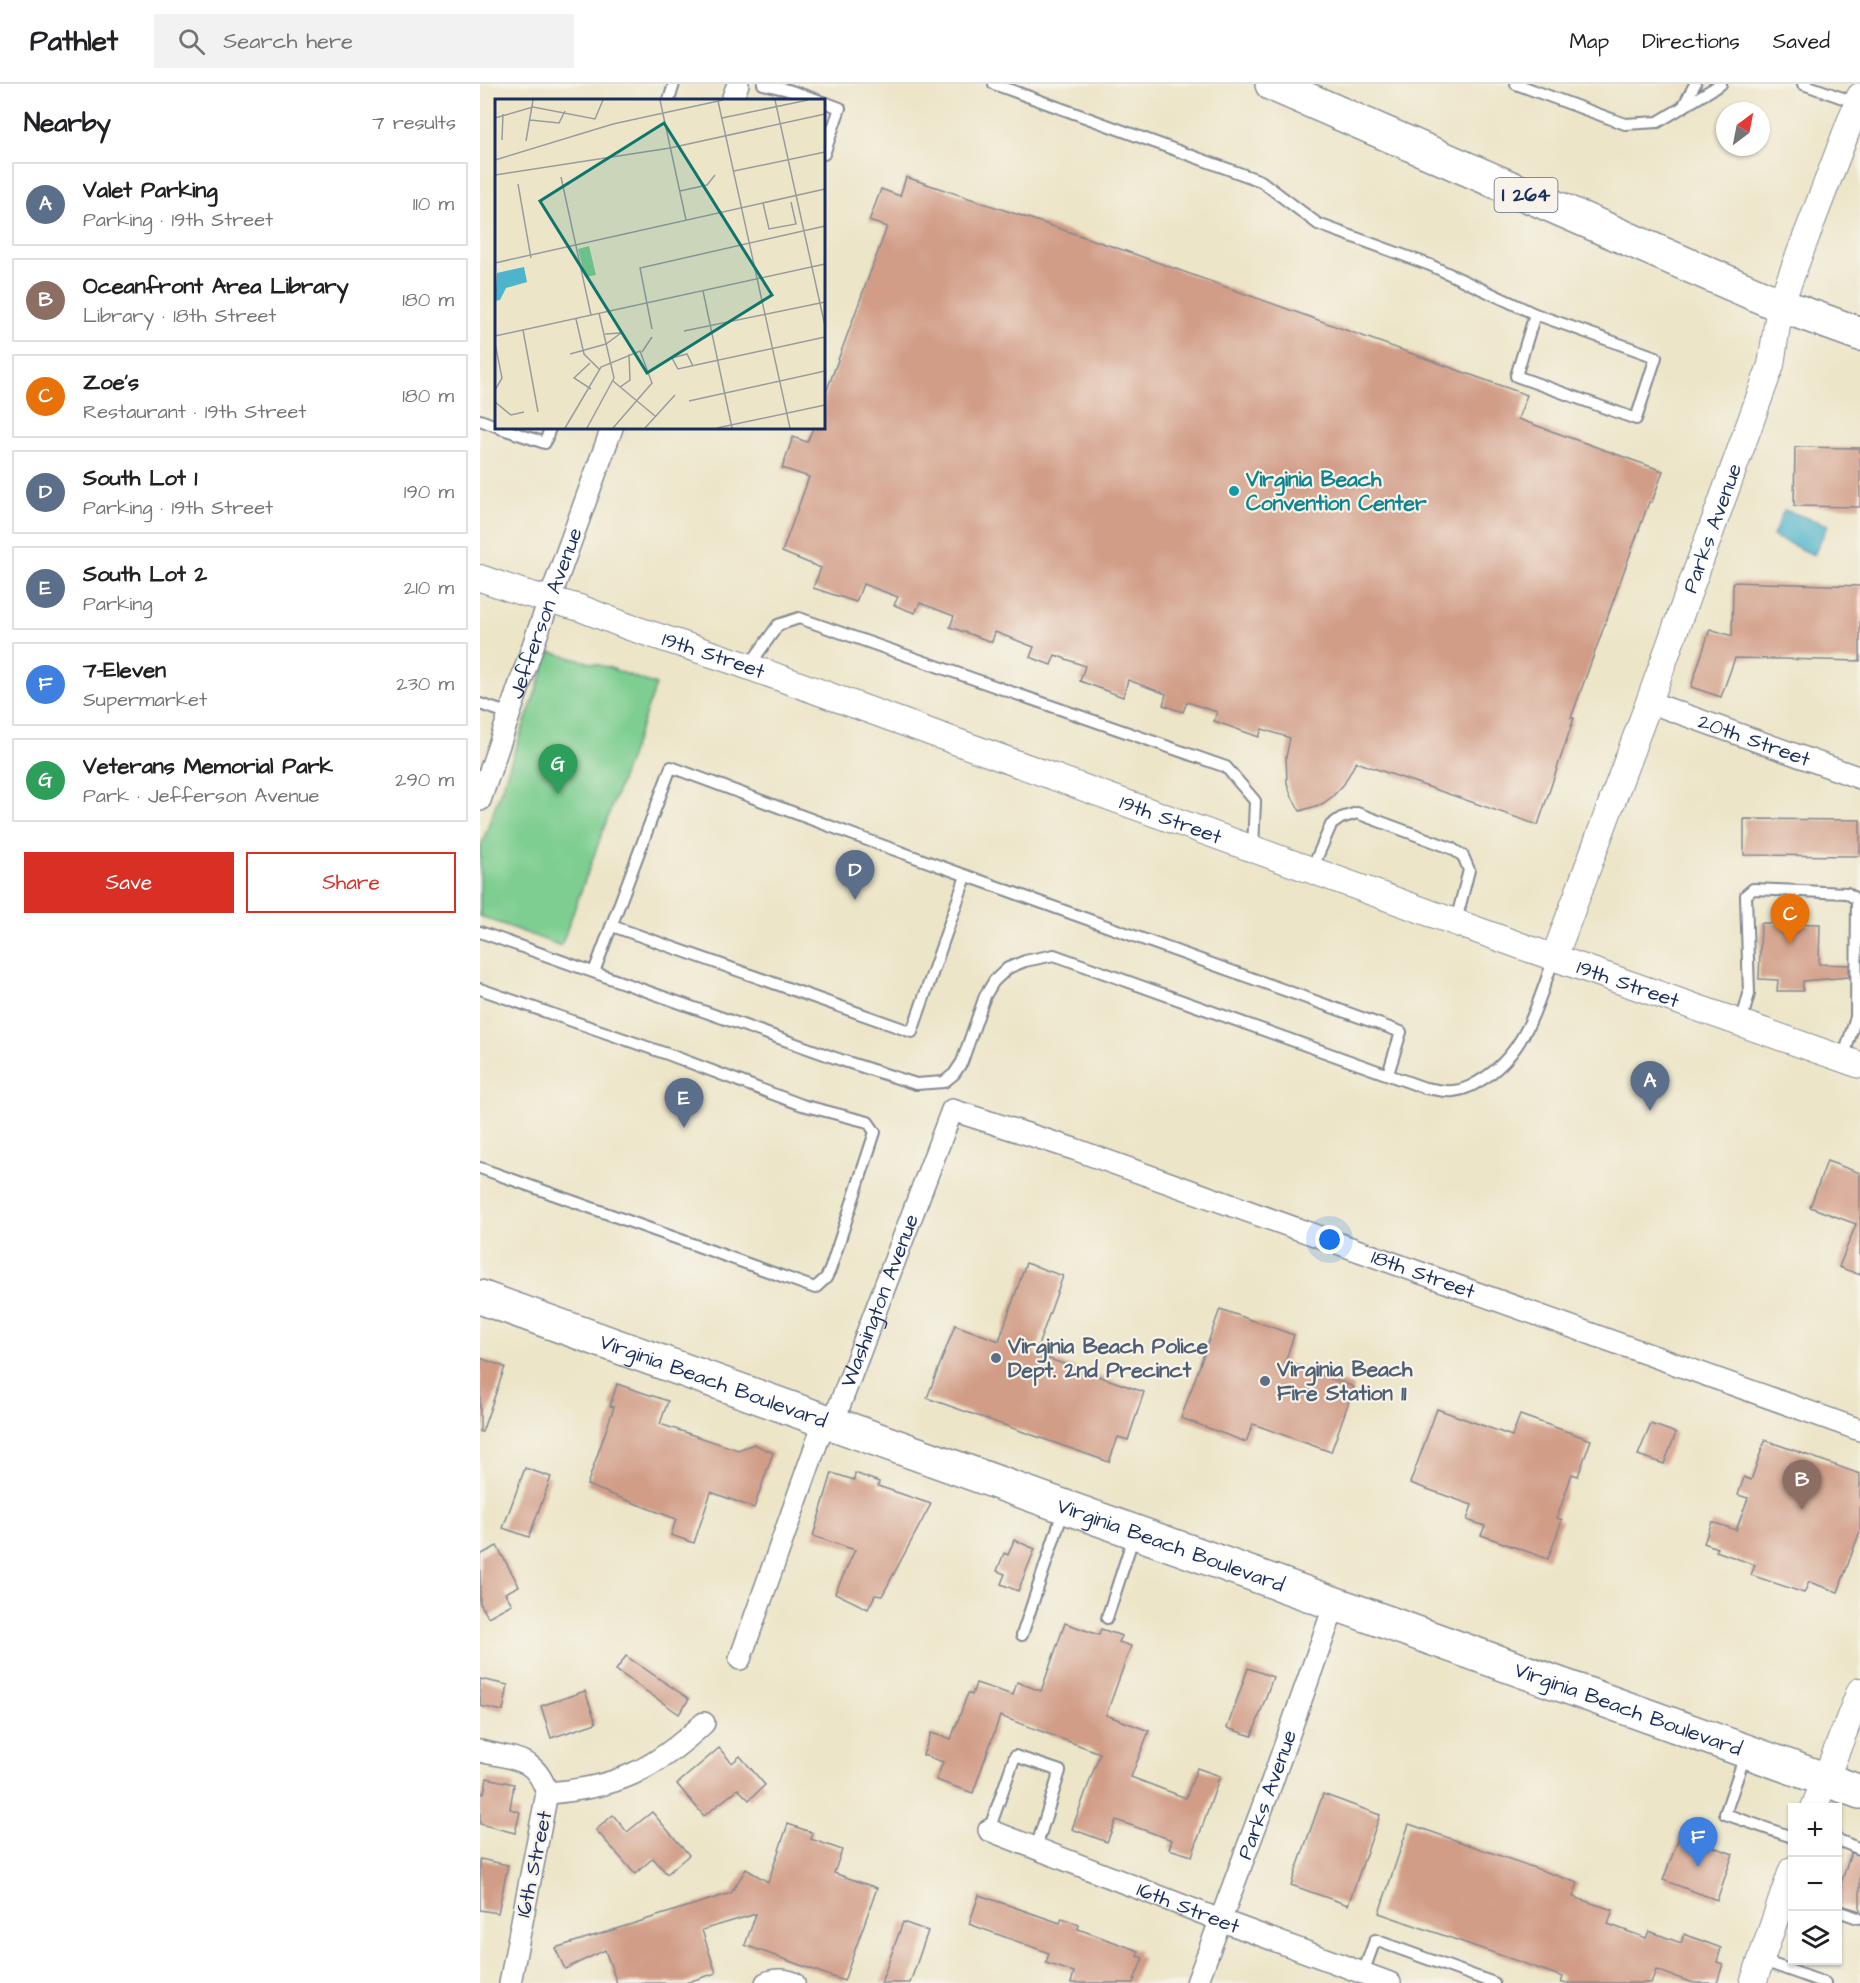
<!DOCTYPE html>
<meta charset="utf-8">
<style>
:root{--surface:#fff;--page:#f2f2f2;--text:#202124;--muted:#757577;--line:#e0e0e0;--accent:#d93025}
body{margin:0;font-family:"Architects Daughter",sans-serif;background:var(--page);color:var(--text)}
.controls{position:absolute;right:18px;bottom:18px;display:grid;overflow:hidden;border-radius:0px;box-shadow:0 2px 4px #0004}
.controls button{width:54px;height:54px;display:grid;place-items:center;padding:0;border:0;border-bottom:2px solid var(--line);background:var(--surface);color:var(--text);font:30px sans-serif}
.compass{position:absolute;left:1236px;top:18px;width:54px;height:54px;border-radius:50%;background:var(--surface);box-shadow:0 2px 4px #0004;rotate:32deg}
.you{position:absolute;left:850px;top:1156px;width:21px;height:21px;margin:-15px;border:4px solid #fff;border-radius:50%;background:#1a73e8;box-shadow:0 0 0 9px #1a73e833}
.badge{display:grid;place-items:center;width:39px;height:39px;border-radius:50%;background:var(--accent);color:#fff;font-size:20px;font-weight:700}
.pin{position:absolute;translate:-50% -50px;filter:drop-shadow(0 2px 3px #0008)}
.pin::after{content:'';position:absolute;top:32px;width:21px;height:18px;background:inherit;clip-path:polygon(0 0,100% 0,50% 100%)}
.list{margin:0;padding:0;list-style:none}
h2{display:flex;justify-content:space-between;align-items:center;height:78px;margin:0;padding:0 24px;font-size:26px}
h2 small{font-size:20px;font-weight:400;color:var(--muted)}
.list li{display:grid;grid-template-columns:39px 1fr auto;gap:18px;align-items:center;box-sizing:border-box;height:84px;margin:0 12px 12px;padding:0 12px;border:2px solid var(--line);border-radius:0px}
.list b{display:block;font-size:22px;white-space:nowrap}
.list p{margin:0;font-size:20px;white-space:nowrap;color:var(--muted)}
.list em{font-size:20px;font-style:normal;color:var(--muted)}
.actions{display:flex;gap:12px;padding:18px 24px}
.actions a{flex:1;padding:14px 0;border:2px solid var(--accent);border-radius:0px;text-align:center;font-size:21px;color:var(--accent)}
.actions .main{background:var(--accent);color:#fff}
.icon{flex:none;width:33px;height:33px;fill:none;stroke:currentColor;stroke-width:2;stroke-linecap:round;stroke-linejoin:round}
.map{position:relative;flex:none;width:1380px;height:1899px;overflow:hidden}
header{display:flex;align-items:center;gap:36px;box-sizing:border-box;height:84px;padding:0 30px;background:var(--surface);border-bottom:2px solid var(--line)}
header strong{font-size:28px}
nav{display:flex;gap:33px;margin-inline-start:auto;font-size:21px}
.search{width:420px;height:54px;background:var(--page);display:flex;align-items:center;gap:15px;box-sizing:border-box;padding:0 21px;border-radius:0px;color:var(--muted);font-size:22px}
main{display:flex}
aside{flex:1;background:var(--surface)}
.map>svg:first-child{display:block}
.green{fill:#7dce90;stroke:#4c7e77;stroke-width:1.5}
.water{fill:#4db4cb;stroke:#347294;stroke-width:1.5}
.building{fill:#d19d87}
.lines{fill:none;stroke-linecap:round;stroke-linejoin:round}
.service-casing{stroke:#848a93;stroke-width:14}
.minor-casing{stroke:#848a93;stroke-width:24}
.tertiary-casing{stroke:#848a93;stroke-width:28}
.primary-casing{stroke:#848a93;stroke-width:36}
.trunk-casing{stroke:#848a93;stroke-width:36}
.motorway-casing{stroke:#848a93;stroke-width:36}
.service{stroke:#fff;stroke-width:10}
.minor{stroke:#fff;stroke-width:21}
.tertiary{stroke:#fff;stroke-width:26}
.primary{stroke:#fff;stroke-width:33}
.trunk{stroke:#fff;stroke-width:33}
.motorway{stroke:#fff;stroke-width:33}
.culture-dot{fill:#0f9aa8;stroke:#f7f3e8;stroke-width:2}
.service-dot{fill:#5c6f8a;stroke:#f7f3e8;stroke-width:2}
.labels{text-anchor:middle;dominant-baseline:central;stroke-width:4.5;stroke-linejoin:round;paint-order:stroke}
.shield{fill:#f7f3e8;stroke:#5d6a87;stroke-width:1.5}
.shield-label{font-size:20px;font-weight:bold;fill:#1b2f5e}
.culture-label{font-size:21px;font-weight:bold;fill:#0d838f;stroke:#f7f3e8;text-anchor:start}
.street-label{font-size:21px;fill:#1b2f5e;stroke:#f7f3e8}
.service-label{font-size:21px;font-weight:bold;fill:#4e5e75;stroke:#f7f3e8;text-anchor:start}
.inset-road{fill:none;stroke:#989c9e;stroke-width:1.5}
.view{fill:#0f766e;fill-opacity:0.15;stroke:#0f766e;stroke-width:3}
.inset-edge{fill:none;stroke:#1b2f5e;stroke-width:3}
</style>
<header>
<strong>Pathlet</strong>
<div class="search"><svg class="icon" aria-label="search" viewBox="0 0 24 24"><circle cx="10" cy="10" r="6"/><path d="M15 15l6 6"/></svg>Search here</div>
<nav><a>Map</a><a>Directions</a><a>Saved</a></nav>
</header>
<main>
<aside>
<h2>Nearby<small>7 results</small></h2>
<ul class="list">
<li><span class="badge" style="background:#5c6f8a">A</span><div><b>Valet Parking</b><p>Parking · 19th Street</p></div><em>110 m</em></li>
<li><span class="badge" style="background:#8d6e63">B</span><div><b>Oceanfront Area Library</b><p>Library · 18th Street</p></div><em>180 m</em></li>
<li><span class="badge" style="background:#e8710a">C</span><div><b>Zoe's</b><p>Restaurant · 19th Street</p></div><em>180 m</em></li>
<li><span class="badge" style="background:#5c6f8a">D</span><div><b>South Lot 1</b><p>Parking · 19th Street</p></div><em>190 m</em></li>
<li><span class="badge" style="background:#5c6f8a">E</span><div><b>South Lot 2</b><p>Parking</p></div><em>210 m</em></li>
<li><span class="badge" style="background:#3f7fe0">F</span><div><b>7-Eleven</b><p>Supermarket</p></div><em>230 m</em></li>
<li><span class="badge" style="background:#2e9e5b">G</span><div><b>Veterans Memorial Park</b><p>Park · Jefferson Avenue</p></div><em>290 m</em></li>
</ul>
<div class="actions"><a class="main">Save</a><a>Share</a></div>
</aside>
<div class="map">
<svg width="1380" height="1899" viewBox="0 0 1380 1899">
<rect width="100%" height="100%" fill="#f7f3e8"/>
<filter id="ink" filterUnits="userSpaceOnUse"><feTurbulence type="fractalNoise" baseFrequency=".0167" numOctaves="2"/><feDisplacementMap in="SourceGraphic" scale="12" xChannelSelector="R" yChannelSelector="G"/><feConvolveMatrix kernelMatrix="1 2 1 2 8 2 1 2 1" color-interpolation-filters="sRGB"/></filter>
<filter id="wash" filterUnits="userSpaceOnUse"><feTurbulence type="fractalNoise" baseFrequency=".008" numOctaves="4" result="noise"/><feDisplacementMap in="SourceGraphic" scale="24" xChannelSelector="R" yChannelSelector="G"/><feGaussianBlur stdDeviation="1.35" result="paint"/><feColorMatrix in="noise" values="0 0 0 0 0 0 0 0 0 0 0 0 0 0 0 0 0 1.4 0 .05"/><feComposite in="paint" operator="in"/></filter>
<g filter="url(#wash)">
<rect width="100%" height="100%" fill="#ece5c8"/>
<path class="green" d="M70,568L130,584L176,601L81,862L0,832V765Z"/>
<path class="water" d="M1304,426L1348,441L1334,471L1293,452Z"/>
<g id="blocks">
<g class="building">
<path d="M426,93L643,166L1047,311L1038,335L1183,387L1172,418H1169L1091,634H1094L1058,741L876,678L864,700L852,713L842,720L820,727L811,711L807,699L806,673L810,654L782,645L779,653L734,637L737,628L707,618L703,628L683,621L686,610L648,596L643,613L600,597L605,582L575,571L571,581L550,573L554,563L515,548L512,558L470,543L474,532L440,519L435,529L414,521L418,513L383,500L376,518L333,504L341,484L302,468L329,393L302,384L313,353L327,358L333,344H344V314L407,143L389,137L401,105L420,112Z"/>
<path d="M1315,363L1380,364V423L1314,422Z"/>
<path d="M1253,498L1380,502V577L1255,574L1241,613L1211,603L1230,545L1252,552Z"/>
<path d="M1264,735L1380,736V772L1264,771Z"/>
<path d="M1281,839L1340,840L1339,880L1369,881V893L1323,897V907H1297L1298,896L1279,895Z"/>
<path d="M1347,1077L1380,1089V1191L1359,1183L1376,1140L1330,1123Z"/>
<path d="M546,1179L583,1192L555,1270L664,1308L648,1356L638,1353L629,1378L447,1314L475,1241L519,1257Z"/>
<path d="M740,1225L814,1251L805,1278L874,1303L851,1368L773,1340L766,1358L701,1334Z"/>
<path d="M0,1274L25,1283L2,1348H0Z"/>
<path d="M137,1300L188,1317L180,1340L258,1366L274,1360L293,1369L274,1424L231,1408L214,1459L191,1451L196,1435L107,1401L134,1323L130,1322Z"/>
<path d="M957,1325L1032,1352L1040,1331L1111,1356L1098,1392L1092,1390L1077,1434L1082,1436L1068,1475L1001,1451L1005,1442L987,1436L992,1421L930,1399Z"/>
<path d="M1171,1340L1196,1349L1184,1380L1158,1371Z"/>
<path d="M1285,1356L1380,1390V1447L1358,1508L1329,1498L1324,1509L1271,1491L1275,1481L1236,1467L1237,1464L1224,1459L1232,1438L1256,1446L1268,1414L1258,1411L1264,1393L1271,1396Z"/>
<path d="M45,1384L71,1393L49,1453L23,1444Z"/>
<path d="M352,1389L374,1396L375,1389L399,1398L398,1402L451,1420L402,1512L395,1511L388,1525L355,1509L375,1466L333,1452Z"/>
<path d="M534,1456L555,1465L538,1507L521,1500L525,1490L517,1487L524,1469L528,1471Z"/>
<path d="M17,1462L39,1502L25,1509L32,1520L8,1533L0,1519V1471Z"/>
<path d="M585,1539L619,1551L621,1545L642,1552L639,1558L651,1562L626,1631L669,1647L651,1693L706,1714L717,1684L740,1692L712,1772L689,1765L692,1756L636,1736L627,1758L592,1745L620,1669L520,1632L493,1709L456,1696L463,1678L443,1671L451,1649L471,1655L488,1609L492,1611L496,1599L533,1611L537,1598L561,1607Z"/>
<path d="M146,1572L209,1615L199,1630L136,1586Z"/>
<path d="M768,1584L793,1593L772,1652L747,1644Z"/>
<path d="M0,1595L28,1601L23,1627L0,1622Z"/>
<path d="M105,1607L116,1639L71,1654L61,1622Z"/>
<path d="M239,1664L252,1679L260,1672L285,1701L269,1716L258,1705L224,1732L197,1700Z"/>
<path d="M7,1694L34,1700L30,1725L40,1728L35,1749L0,1740V1708L4,1710Z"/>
<path d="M843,1710L900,1731L868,1821L811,1801Z"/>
<path d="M172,1728L209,1771L187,1790L173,1774L155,1790L116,1746L133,1731L147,1748Z"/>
<path d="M308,1740L333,1749L331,1755L362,1766L354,1789L397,1804L364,1897L265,1861L276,1830L222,1846L236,1889L205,1899H137L125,1866L85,1885L75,1864L251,1809L266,1785L288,1798Z"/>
<path d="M929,1740L1098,1799L1093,1813L1133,1826L1128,1840L1166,1854L1169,1847L1201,1859L1204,1850L1241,1864L1237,1878L1243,1880L1237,1899H1213L1176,1886L1171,1899H1081L1083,1893L899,1829Z"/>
<path d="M1200,1751L1253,1770L1237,1816L1183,1796Z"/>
<path d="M1371,1769L1380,1772V1827L1358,1820V1808Z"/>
<path d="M0,1775L28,1781L18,1829L0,1826Z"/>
<path d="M499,1811L580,1839L582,1834L599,1841L598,1845L659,1867L657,1872L663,1874L653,1899H591L594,1888L566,1879L569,1869L489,1840Z"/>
<path d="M423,1838L448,1847L430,1899H401Z"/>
</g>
</g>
</g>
<g filter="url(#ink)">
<use href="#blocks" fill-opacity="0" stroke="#848a93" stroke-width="1.5"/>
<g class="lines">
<g class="service-casing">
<g id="service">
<path d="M283,0L308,6L338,16"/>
<path d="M514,0L781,97L838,140L950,181L1055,230L1176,273L1156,335L1036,292L1055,230"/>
<path d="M1036,0L1145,40L1178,38L1241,0"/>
<path d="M1323,0L1377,19"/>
<path d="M189,16L194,0"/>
<path d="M344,18L360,24L344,70"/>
<path d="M1203,23L1215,0"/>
<path d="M0,336L16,342"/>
<path d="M20,344L65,359L70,344"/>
<path d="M269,582L298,541L319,534L746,683L775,717L773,765"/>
<path d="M0,620L30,630"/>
<path d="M832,785L851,741L861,734L877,729L971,764L983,772L989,786L976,837"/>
<path d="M132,842L432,948L486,792"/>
<path d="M0,848L361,976L436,1000L464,998L474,990L482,978L505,912L514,897L528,884L545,877L574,871L945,1004C954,1005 964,1008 973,1007C986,1006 995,1000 1006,993C1047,965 1058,918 1074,874"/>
<path d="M114,888L191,683L379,753L921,948L908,990"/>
<path d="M0,905L190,971L322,1021L388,1038L395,1048L350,1186L346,1194L335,1204L0,1084"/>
<path d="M1261,939L1269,910L1266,811L1273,805L1367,809L1377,816L1376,933L1363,975"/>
<path d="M627,1534L654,1451"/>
<path d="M542,1551L584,1425"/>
<path d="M1265,1671L1245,1730L1312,1753"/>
<path d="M509,1746L535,1672L580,1687L556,1764"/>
<path d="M1358,1756L1380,1765"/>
<path d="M1358,1827L1378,1834"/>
<path d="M1281,1876L1345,1899"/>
<path d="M883,1889L895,1856L1014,1899"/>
</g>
</g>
<g class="minor-casing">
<g id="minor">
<path d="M252,16L258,0"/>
<path id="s1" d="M1169,618L1380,694"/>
<path id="s2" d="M0,716L57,550L132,344"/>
<path id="s3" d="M260,1575L341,1347L357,1328L472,1026L594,1065L1380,1346"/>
<path d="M0,1667C33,1675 56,1672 67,1709L30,1899"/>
<path d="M67,1709C137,1704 174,1686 224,1639"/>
<path id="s4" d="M509,1746L740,1836L910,1899"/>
<path d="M286,1899C294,1895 305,1895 314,1899"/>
<path id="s5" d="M717,1899L789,1706L855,1520"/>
</g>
</g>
<g class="tertiary-casing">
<g id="tertiary">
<path id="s6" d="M0,494L41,508L100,524L149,543L259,579L1041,862L1380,981"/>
<path id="s7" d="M1074,874L1169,618L1291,281L1300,221L1380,12"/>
<path d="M1334,1724L1380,1607"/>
<path d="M1273,1899L1312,1786"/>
</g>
</g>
<g class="primary-casing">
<g id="primary">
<path id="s8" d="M0,1213L1380,1708"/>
</g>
</g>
<g class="trunk-casing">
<path id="trunk" d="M1300,221L1380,250"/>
</g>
<g class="motorway-casing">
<path id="motorway" d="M792,0L1300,221"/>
</g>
<use href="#service" class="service"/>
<use href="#minor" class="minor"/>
<use href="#tertiary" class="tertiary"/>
<use href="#primary" class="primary"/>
<use href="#trunk" class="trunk"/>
<use href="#motorway" class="motorway"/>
</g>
</g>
<circle class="culture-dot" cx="754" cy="407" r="6"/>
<g class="service-dot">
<circle cx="516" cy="1274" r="6"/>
<circle cx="785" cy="1297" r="6"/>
</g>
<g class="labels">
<rect class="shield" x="1014.5" y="94" width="63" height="34" rx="4.5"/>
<g class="shield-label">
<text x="1046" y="111">I 264</text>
</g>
<g class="culture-label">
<text x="766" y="395">Virginia Beach<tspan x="766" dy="24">Convention Center</tspan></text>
</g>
<g class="street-label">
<text stroke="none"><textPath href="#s7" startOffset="458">Parks Avenue</textPath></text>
<text stroke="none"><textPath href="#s2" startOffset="198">Jefferson Avenue</textPath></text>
<text stroke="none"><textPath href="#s6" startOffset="246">19th Street</textPath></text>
<text stroke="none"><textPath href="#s1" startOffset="112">20th Street</textPath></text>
<text stroke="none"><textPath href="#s6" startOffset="732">19th Street</textPath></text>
<text stroke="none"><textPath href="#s6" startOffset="1218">19th Street</textPath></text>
<text stroke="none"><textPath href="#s3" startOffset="1089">18th Street</textPath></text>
<text stroke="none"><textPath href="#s3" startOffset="386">Washington Avenue</textPath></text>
<text stroke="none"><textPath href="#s8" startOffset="248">Virginia Beach Boulevard</textPath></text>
<text stroke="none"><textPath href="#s8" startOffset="734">Virginia Beach Boulevard</textPath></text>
<text stroke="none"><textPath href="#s8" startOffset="1220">Virginia Beach Boulevard</textPath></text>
<text stroke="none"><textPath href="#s5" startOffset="201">Parks Avenue</textPath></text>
<text transform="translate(54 1780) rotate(-78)">16th Street</text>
<text stroke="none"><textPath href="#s4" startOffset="214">16th Street</textPath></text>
</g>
<g class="service-label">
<text x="528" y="1262">Virginia Beach Police<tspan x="528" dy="24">Dept. 2nd Precinct</tspan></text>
<text x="797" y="1285">Virginia Beach<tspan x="797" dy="24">Fire Station 11</tspan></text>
</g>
</g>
<g transform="translate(15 15)">
<rect width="330" height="330" fill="#ece5c8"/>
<path d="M94,147L101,176L90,178L83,150Z" fill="#7dce90"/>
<path d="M29,168L32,183L11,189L5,201L0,202L2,174Z" fill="#4db4cb"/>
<path class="inset-road" d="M165,1L191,121M280,1L330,227M223,2L295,329M0,19L38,8L100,20L108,1M227,19L313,1M35,21L64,24L70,12M7,41L8,15M31,42L38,1M0,61L118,25L228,1M239,72L330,53M0,76L175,49L330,15M66,78L96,216M23,85L36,159M185,92L212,86L220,76M268,104L274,130L301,125L296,103M0,164L330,90M208,192L237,329M81,220L89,255L105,271M157,230L145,169L330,127M28,231L43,313M189,232L330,203M0,237L330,165M0,244L7,279L0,291M147,253L157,238M75,255L111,245L126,234L110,235M95,264L79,279L96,290M198,267L192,255L177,259L183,270L210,264L330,238M118,282L160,317M125,288L135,281L134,255M194,302L330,272M0,303L16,316L29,313M70,329L106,268L145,252L157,284L118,329M92,329L119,279L104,214M150,329L180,296M222,329L330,306"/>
<path class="view" d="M169,24L277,196L152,274L45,102Z"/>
<rect width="330" height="330" class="inset-edge"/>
</g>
</svg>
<div class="controls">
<button>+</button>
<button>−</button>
<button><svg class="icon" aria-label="layers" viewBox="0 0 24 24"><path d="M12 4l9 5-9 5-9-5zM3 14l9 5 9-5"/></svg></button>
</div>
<svg class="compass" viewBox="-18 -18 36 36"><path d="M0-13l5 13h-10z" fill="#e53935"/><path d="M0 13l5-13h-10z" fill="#757577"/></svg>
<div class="you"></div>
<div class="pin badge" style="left:1170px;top:1027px;background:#5c6f8a">A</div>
<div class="pin badge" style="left:1322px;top:1426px;background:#8d6e63">B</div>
<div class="pin badge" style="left:1310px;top:860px;background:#e8710a">C</div>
<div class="pin badge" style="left:375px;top:816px;background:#5c6f8a">D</div>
<div class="pin badge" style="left:204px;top:1044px;background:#5c6f8a">E</div>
<div class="pin badge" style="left:1218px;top:1783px;background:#3f7fe0">F</div>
<div class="pin badge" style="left:78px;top:710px;background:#2e9e5b">G</div>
</div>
</main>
